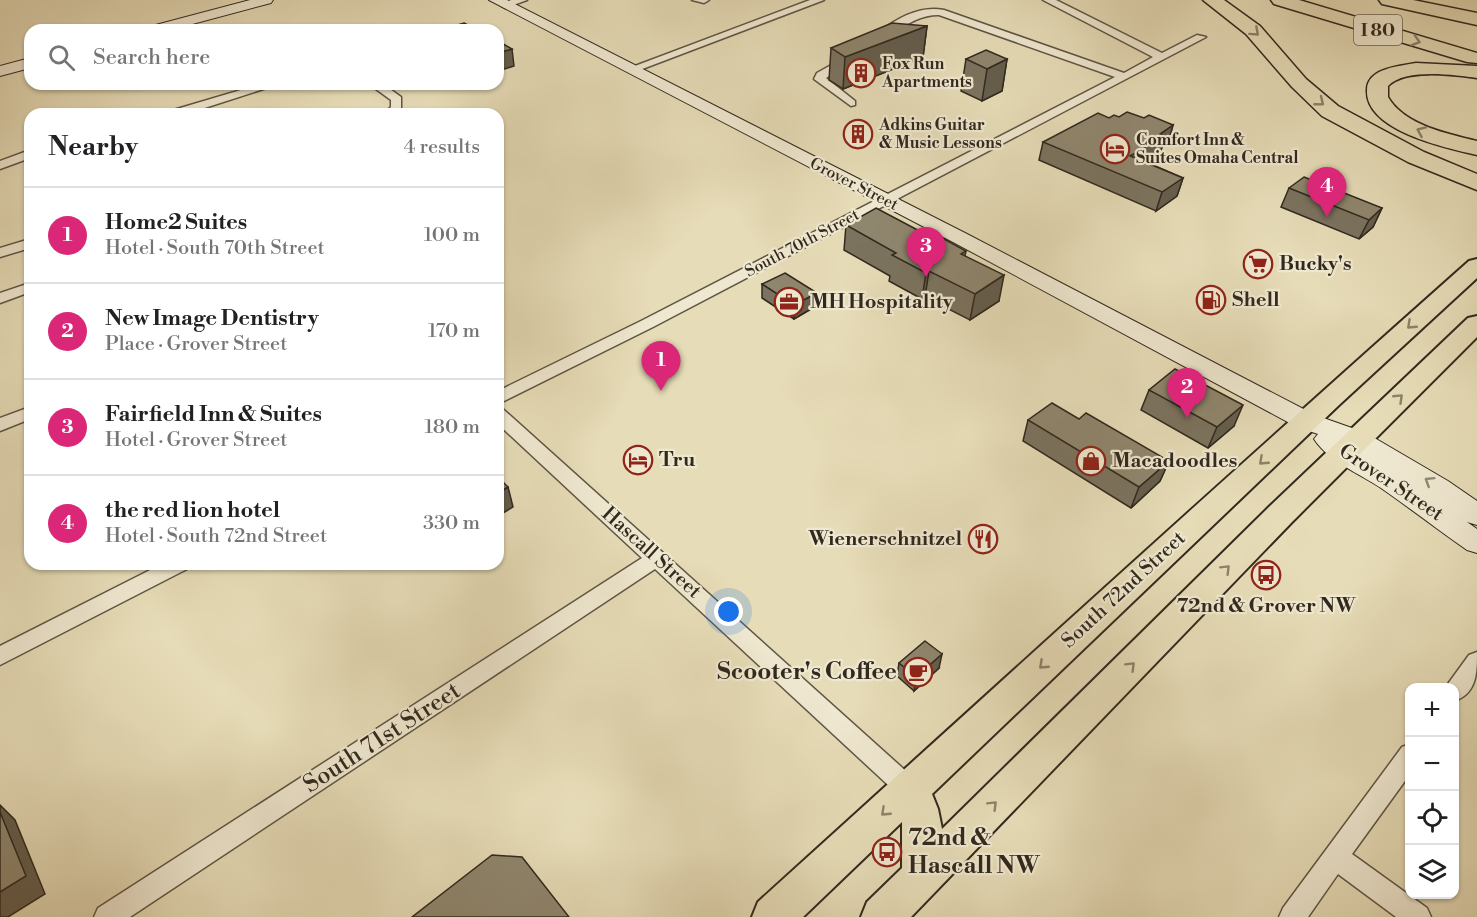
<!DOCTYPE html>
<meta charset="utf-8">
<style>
:root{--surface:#fff;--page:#f2f2f2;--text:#202124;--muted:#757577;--line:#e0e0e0;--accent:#db2777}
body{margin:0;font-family:"Libre Bodoni",serif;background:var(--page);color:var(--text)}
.controls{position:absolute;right:18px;bottom:18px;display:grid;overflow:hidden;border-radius:12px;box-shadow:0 2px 4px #0004}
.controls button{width:54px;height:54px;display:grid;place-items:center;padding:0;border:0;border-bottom:2px solid var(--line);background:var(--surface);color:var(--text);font:30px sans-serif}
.you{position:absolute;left:729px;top:612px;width:21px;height:21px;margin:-15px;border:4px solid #fff;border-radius:50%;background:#1a73e8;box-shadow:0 0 0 9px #1a73e833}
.badge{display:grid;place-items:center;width:39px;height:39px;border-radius:50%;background:var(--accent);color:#fff;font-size:20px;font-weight:700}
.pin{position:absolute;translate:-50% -50px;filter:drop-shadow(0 2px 3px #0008)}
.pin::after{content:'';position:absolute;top:32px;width:21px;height:18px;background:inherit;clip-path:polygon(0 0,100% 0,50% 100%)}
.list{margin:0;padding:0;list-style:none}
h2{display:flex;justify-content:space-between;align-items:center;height:78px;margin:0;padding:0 24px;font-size:26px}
h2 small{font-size:20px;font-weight:400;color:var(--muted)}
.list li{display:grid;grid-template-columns:39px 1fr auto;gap:18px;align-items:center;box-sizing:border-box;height:96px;padding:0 24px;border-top:2px solid var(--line)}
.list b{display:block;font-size:22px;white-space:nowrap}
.list p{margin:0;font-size:20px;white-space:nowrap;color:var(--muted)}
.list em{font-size:20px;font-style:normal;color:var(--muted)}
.icon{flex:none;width:33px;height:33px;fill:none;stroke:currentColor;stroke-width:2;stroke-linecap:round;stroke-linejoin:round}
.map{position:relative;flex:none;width:1477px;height:917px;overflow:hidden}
.search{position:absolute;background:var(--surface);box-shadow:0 2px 4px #0004;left:24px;top:24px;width:480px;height:66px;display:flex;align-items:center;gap:15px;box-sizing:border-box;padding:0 21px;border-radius:18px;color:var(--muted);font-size:22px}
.panel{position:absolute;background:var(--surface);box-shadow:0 2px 4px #0004;left:24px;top:108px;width:480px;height:462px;border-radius:18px}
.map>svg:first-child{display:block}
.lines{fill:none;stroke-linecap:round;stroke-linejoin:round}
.street-casing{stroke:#5e5644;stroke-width:3}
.secondary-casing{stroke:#31291e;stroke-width:2}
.primary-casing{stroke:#31291e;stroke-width:4}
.highway-casing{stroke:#31291e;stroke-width:3}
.street{fill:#efe8d0;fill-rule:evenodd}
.secondary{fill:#efe8d0;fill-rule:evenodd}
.primary{fill:#e6dcb7;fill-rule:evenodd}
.highway{fill:#e6dcb7;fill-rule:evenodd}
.wall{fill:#7b735f;stroke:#31291e;stroke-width:1.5}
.shaded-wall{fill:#645e4d;stroke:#31291e;stroke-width:1.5}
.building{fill:#8f866e;stroke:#31291e;stroke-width:1.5}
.oneway{stroke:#8c826a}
.oneway2{stroke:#908877}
.labels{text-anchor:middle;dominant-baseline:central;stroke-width:4.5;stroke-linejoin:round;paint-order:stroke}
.far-poi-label{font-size:16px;font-weight:bold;fill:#31291e;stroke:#efe8d0;text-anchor:start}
.far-street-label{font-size:16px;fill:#31291e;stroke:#efe8d0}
.shield{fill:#efe8d0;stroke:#6a6253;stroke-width:1.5}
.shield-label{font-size:18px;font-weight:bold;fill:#31291e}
.poi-label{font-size:20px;font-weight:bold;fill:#31291e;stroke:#efe8d0;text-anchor:start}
.street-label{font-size:20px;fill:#31291e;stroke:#efe8d0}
.near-poi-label{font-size:24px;font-weight:bold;fill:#31291e;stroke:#efe8d0;text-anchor:end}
.near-street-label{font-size:24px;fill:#31291e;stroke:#efe8d0}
</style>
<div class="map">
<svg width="1477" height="917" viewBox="0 0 1477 917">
<rect width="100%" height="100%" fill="#e6dcb7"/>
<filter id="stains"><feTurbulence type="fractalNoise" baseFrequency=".00333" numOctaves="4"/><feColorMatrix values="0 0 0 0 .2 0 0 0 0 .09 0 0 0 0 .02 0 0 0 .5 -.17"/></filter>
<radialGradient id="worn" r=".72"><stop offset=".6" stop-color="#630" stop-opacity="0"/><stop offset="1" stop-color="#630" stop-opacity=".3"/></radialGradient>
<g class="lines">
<g class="street-casing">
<g id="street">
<path d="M511,0H527L505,8L500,5Z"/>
<path d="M692,0H709L704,3Z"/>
<path d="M810,0H824L637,71L633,72L627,69Z"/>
<path d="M1043,0H1056L1162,53L1197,35L1206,37L653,327L498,404V391L641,321L1115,77L939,15C911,14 889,41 875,39V35C895,20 918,5 944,10L1124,73L1153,57Z"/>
<path d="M849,55L853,56V60L826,78L855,101V105L851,106L814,79L817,73Z"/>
<path d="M261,84H279L186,114H168L170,111Z"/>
<path d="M369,84H383L401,97V110L397,114H384L391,107V100Z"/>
<path d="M30,150V158L0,169V161Z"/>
<path d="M30,239V248L0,257V248Z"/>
<path d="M30,283V292L0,303V293Z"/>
<path d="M30,407V419L0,431V418Z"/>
<path d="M498,408L504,410L917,781L921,789L917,797L909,800L901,797L655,569L130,917H94L98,908L642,558L498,424Z"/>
<path d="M162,564H190L187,569L0,665V646Z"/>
<path d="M1477,652C1477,672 1477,694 1454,701V688H1445L1469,655Z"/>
<path d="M1410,744V774L1352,854L1427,908L1431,917H1396L1338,874L1308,917H1279L1283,908L1402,747Z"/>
</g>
</g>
<g class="secondary-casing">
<g id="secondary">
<path d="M250,0H273L271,3L170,30H146L148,27Z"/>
<path d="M489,0H507L967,234L1315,415L1366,433L1448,481L1477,501V525L1467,522L1411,483L1477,529V553L1467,550C1438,530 1410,508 1381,488C1360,474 1328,461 1314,439L1318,434L1297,427L953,242Z"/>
<path d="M30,58V68L0,76V66Z"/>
</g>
</g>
<g class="primary-casing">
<path id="primary" d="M1477,259V278L1339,405L932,794L938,809L942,829L1270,506L1468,318L1477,316V337L1292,522L911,917H861L867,902L902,868V822L803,917H752L758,902C994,688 1230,473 1469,261Z"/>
</g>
<g class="highway-casing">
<g id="highway">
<path d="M1203,0H1224L1260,26L1306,79L1338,106L1424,152L1477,174V190L1408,162L1322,116L1292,87L1246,34Z"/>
<path d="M1271,0H1299L1477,53V63L1467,62L1274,4Z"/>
<path d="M1379,0H1413L1477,13V25L1382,4Z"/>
<path d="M1416,63L1477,66V78C1454,75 1405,68 1388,86V97C1404,125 1448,134 1477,141V155C1447,148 1365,131 1367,90C1367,68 1400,66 1416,63Z"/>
</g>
</g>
<use href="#street" class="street"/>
<use href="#secondary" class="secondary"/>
<use href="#primary" class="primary"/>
<use href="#highway" class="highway"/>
</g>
<g class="wall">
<path d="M927,26L923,57L843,89L829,80L831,48Z"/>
<path d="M966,59H1007L1002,91L982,101L961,91Z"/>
<path d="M1119,117L1144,118L1173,125L1168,143L1162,147L1160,154L1146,162L1183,178L1177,196L1156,211L1039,160L1043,142L1109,118Z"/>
<path d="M1289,188L1382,208L1373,227L1359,239L1281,207Z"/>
<path d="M846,225L966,251L965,256L999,301L970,320L925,297L922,299L889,281L890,276L844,250Z"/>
<path d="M762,284L816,306L794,319L762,298Z"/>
<path d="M1149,390L1234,426L1208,448L1141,410Z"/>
<path d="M1079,419L1169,461L1160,481L1131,508L1023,441L1028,420Z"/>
<path d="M899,663L939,668L914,691L897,676Z"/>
</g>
<g class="shaded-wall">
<path d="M927,26L923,57L843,89L845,57Z"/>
<path d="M512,49L514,66L498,71V53Z"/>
<path d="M1007,59L1002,91L982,101L987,69Z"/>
<path d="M1173,125L1168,143L1162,147L1160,154L1125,174L1130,156Z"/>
<path d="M1183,178L1177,196L1156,211L1162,192Z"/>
<path d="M1382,208L1373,227L1359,239L1369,220Z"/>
<path d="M929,271L925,297L922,299L926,273Z"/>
<path d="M1004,275L999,301L970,320L975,294Z"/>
<path d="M817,293L816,306L794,319V305Z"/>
<path d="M1243,405L1234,426L1208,448L1217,427Z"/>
<path d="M1169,461L1160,481L1131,508L1139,487Z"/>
<path d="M508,487L513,507L498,516V493Z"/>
<path d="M942,654L939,668L914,691L916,677Z"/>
<path d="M0,805L15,820L45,894L8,917H0Z"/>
</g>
<g class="building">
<path d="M464,23L477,30H441Z"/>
<path d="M892,23L927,26L845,57L831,48Z"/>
<path d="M498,41L512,49L498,53Z"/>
<path d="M986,50L1007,59L987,69L966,59Z"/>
<path d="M1127,112L1144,118L1149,115L1173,125L1160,134L1166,136L1130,156L1183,178L1162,192L1043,142L1098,113L1109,118L1114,115L1119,117Z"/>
<path d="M1304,177L1382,208L1369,220L1289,188Z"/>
<path d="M876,208L929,236L933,233L966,251L961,254L1004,275L975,294L929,271L926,273L892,255L896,253L846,225Z"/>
<path d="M785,273L817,293L794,305L762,284Z"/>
<path d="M1175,369L1243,405L1217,427L1149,390Z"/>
<path d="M1052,403L1079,419L1086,413L1169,461L1139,487L1028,420Z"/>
<path d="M498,477L508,487L498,493Z"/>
<path d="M925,641L942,654L916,677L899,663Z"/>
<path d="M0,812L26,876L0,892Z"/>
<path d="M492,855L522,857L569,917H412Z"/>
</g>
<defs><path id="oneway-chevron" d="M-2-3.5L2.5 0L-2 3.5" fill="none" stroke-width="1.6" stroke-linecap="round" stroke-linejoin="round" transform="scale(1.5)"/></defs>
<g class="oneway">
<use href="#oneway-chevron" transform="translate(1255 32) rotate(42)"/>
<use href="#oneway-chevron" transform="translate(1416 41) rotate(17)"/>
<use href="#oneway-chevron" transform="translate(1320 102) rotate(39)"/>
<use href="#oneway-chevron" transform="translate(1421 131) rotate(-156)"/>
<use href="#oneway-chevron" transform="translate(1411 325) rotate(137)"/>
<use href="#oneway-chevron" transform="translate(1399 398) rotate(-44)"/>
<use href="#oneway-chevron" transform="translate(1263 461) rotate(137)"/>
<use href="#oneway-chevron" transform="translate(1226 569) rotate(-45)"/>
<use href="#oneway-chevron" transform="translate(1043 665) rotate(137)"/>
<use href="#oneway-chevron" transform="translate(1131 666) rotate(-45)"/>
<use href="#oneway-chevron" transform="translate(993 805) rotate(-45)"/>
<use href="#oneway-chevron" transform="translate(885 812) rotate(137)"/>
</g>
<use class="oneway2" href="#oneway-chevron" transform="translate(1429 481) rotate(-148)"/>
<defs>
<g id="building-ring" transform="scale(1.5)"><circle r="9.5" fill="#efe8d0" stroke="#8f2418" stroke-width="1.5"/><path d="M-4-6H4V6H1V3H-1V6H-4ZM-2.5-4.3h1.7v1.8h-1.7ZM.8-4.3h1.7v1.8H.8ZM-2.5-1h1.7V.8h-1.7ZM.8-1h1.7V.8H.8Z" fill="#8f2418"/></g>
<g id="hotel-ring" transform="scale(1.5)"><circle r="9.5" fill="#efe8d0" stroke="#8f2418" stroke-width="1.5"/><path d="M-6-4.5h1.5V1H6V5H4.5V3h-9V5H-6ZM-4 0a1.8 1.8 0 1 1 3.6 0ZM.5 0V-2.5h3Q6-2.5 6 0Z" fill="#8f2418"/></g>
<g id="supermarket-ring" transform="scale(1.5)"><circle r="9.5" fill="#efe8d0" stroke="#8f2418" stroke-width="1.5"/><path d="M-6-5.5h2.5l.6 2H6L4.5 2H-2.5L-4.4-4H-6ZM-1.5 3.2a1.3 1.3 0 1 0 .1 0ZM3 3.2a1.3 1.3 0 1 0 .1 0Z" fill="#8f2418"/></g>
<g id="fuel-ring" transform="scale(1.5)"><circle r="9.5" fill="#efe8d0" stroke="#8f2418" stroke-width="1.5"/><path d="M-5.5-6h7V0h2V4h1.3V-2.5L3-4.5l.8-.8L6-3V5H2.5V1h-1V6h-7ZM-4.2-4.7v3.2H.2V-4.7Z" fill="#8f2418"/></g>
<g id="office-ring" transform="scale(1.5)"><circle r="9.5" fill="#efe8d0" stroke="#8f2418" stroke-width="1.5"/><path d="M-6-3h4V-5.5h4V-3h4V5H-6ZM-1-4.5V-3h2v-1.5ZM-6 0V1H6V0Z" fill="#8f2418"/></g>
<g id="shop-ring" transform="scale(1.5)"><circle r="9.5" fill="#efe8d0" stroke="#8f2418" stroke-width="1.5"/><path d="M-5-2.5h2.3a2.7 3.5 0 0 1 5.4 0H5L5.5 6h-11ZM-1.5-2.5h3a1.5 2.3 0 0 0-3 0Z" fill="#8f2418"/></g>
<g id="restaurant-ring" transform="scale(1.5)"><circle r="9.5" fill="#efe8d0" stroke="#8f2418" stroke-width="1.5"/><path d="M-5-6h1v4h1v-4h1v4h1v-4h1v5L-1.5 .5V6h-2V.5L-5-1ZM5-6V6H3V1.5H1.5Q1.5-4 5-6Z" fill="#8f2418"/></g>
<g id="bus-ring" transform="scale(1.5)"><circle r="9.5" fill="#efe8d0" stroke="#8f2418" stroke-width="1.5"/><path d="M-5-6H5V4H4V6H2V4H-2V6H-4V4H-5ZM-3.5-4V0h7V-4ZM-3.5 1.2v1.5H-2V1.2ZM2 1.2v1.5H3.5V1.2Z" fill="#8f2418"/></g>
<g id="cafe-ring" transform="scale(1.5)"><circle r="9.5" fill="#efe8d0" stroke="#8f2418" stroke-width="1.5"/><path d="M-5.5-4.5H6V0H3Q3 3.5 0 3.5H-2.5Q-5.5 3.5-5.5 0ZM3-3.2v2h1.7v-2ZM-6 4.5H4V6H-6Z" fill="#8f2418"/></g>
</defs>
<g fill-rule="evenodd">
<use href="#building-ring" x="861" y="73"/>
<use href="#building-ring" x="858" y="134"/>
<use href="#hotel-ring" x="1115" y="149"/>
<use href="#supermarket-ring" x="1258" y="264"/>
<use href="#fuel-ring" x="1211" y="300"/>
<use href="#office-ring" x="789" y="302"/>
<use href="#hotel-ring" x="638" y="460"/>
<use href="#shop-ring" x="1091" y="461"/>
<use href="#restaurant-ring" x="983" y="539"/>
<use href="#bus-ring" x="1266" y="575"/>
<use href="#cafe-ring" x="918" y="672"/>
<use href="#bus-ring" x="887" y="852"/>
</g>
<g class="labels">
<g class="far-poi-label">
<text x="882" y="64">Fox Run<tspan x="882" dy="18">Apartments</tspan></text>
<text x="879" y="125">Adkins Guitar<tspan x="879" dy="18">&amp; Music Lessons</tspan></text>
<text x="1136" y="140">Comfort Inn &amp;<tspan x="1136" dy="18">Suites Omaha Central</tspan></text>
</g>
<g class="far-street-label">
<text transform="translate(854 184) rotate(27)">Grover Street</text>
<text transform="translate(802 243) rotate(-28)">South 70th Street</text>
</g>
<rect class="shield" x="1354" y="15" width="48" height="30" rx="4.5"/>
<g class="shield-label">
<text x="1378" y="30">I 80</text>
</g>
<g class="poi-label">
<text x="1279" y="264">Bucky's</text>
<text x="1232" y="300">Shell</text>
<text x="810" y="302">MH Hospitality</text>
<text x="659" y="460">Tru</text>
<text x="1112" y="461">Macadoodles</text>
<text x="962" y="539" text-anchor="end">Wienerschnitzel</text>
<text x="1266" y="606" text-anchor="middle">72nd &amp; Grover NW</text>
</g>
<g class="street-label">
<text transform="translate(1391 483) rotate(34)">Grover Street</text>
<text transform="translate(651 553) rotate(42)">Hascall Street</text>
<text transform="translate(1124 590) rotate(-43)">South 72nd Street</text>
</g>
<g class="near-poi-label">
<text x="897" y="672">Scooter's Coffee</text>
<text x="908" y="838" text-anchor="start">72nd &amp;<tspan x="908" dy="28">Hascall NW</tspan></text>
</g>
<g class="near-street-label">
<text transform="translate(382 738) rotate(-33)">South 71st Street</text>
</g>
</g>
<rect width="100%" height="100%" filter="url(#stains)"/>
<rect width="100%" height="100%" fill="url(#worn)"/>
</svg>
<div class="controls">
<button>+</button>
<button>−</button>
<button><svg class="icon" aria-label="locate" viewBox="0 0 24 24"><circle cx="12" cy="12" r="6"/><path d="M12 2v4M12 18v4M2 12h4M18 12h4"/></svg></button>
<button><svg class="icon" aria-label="layers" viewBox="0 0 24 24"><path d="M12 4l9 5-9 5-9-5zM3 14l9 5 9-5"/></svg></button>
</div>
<div class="you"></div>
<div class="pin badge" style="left:661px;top:391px">1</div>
<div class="pin badge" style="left:1187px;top:418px">2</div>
<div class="pin badge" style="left:926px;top:277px">3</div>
<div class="pin badge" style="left:1327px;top:217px">4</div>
<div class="search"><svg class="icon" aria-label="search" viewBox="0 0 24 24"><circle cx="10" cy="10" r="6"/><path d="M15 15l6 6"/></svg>Search here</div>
<section class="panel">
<h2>Nearby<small>4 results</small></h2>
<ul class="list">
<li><span class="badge">1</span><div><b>Home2 Suites</b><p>Hotel · South 70th Street</p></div><em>100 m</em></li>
<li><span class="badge">2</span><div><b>New Image Dentistry</b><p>Place · Grover Street</p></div><em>170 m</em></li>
<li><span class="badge">3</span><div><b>Fairfield Inn &amp; Suites</b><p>Hotel · Grover Street</p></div><em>180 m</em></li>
<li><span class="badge">4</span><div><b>the red lion hotel</b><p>Hotel · South 72nd Street</p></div><em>330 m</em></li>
</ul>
</section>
</div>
